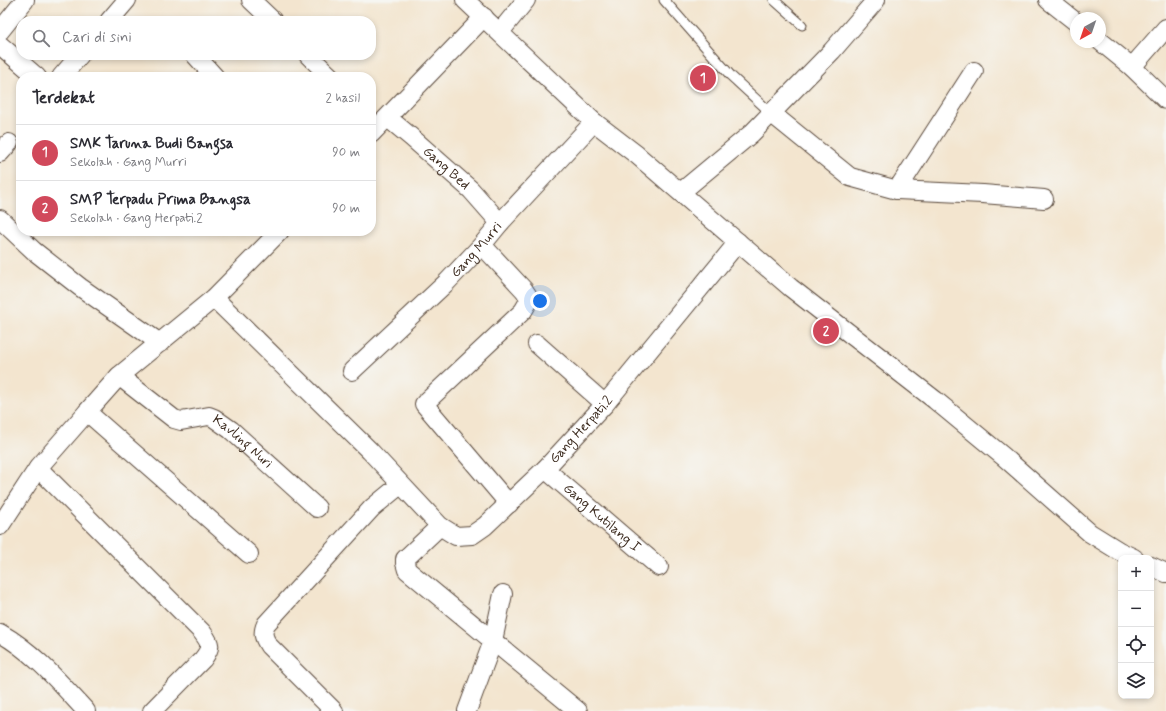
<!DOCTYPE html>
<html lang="id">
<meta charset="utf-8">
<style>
:root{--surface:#fff;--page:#f7f7f7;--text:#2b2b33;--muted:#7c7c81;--line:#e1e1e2;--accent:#d1495b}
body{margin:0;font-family:Mynerve,sans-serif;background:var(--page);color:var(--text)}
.controls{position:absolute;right:12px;bottom:12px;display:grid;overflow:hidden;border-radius:8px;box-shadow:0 2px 6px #0003}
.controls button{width:36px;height:36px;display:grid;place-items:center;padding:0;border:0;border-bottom:1px solid var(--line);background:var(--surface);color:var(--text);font:20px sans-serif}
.compass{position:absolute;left:1070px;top:12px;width:36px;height:36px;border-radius:50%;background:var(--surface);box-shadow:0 2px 6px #0003;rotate:220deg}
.you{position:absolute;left:540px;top:301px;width:14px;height:14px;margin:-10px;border:3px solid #fff;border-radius:50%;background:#1a73e8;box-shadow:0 0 0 6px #1a73e833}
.badge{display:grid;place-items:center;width:26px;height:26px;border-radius:50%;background:var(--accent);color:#fff;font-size:13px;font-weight:700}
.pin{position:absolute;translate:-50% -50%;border:2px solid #fff;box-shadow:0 1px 4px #0006}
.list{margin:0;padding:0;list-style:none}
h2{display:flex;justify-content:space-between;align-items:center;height:52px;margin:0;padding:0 16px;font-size:17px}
h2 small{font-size:13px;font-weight:400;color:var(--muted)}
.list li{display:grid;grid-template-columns:26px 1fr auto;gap:12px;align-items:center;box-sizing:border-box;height:56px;padding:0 16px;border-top:1px solid var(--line)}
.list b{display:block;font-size:15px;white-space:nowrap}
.list p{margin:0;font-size:13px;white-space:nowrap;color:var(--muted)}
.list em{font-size:13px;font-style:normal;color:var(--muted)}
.icon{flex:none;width:22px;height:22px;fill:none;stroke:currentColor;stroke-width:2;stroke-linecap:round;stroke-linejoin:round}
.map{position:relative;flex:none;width:1166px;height:711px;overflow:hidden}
.search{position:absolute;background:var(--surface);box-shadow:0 2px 6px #0003;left:16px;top:16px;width:360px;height:44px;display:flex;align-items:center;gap:10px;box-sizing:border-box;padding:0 14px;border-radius:16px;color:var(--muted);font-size:15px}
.panel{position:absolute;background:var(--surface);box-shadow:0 2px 6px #0003;left:16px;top:72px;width:360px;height:164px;border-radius:16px}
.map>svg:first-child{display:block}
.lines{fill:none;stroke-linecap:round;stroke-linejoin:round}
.service-casing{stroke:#574639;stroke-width:11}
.minor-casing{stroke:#574639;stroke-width:20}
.service{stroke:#fff;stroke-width:9}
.minor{stroke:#fff;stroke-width:18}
.labels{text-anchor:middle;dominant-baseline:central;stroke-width:3;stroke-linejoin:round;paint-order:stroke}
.street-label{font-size:14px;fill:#3b2a1e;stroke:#f6f6f2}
</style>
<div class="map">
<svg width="1166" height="711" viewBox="0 0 1166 711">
<rect width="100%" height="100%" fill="#f6f6f2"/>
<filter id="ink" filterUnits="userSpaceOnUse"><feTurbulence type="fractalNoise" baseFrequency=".025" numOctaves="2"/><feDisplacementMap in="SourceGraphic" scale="8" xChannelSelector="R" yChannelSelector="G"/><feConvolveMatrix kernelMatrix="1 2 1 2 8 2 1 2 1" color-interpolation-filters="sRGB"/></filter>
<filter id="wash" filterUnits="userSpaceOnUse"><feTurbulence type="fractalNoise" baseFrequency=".012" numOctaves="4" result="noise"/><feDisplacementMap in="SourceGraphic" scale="16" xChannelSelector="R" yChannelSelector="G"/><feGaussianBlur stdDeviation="0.9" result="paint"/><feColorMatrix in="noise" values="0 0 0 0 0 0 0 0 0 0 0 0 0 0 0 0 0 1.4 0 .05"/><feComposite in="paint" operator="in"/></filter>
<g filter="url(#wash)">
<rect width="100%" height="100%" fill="#f3e5cf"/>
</g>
<g filter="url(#ink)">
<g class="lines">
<g class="service-casing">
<g id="service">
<path d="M664,0L731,76L771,113"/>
<path d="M774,0L802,25"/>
</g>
</g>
<g class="minor-casing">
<g id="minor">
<path d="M251,0L273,21"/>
<path d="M465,0L594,122L637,155L791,288L935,400L1004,457L1090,533L1119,551L1134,558"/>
<path d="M1048,0L1076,22"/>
<path d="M109,21L127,0"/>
<path d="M0,31L25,0"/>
<path d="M500,32L526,0"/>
<path d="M1100,41L1132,67L1166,100"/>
<path d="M0,45L37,77"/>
<path d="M195,55L215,77"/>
<path d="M308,55L331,77"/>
<path d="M1132,67L1166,28"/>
<path d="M61,77L80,55"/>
<path d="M771,113L850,177L897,190L983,194L1044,199"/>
<path id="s1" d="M388,118L411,137L471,190L500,223"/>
<path d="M371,134L484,17"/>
<path d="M0,153L9,143"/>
<path d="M897,190L974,71"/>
<path d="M681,192L752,133L832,51L876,0"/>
<path d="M0,219L34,251L80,287L160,343"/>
<path d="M482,245L524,290L530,299L523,311L424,404L509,504"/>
<path id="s2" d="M214,298L370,451L440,526L456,536L472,535L485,526L545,469L605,404L738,242"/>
<path d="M537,344L605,404"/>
<path id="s3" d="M352,371L447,282L482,245L500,223L594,122"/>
<path id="s4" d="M119,376L174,419L181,421L209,416L214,418L231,430L317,508"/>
<path d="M38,468L202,632C211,644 212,647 203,659L152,711"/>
<path id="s5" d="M545,469L659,567"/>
<path d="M0,526L38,468L87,412"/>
<path d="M440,526L405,559V563L407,570L578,711"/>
<path d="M249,554L87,412L119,376L214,298L280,231"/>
<path d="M1151,566L1166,573"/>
<path d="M0,633C34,652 60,683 86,711"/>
<path d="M334,711L269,646C263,637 262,633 266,624L372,508L400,485"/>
<path d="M467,711L493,641L503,594"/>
</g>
</g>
<use href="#service" class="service"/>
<use href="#minor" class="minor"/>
</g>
</g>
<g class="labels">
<g class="street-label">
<text stroke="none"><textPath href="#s1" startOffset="77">Gang Bed</textPath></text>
<text stroke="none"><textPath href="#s3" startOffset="174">Gang Murri</textPath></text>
<text stroke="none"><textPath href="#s2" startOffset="508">Gang Herpati.2</textPath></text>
<text stroke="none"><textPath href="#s4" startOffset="148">Kavling Nuri</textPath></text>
<text stroke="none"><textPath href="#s5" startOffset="75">Gang Kutilang I</textPath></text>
</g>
</g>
</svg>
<div class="controls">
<button>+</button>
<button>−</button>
<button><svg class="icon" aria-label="locate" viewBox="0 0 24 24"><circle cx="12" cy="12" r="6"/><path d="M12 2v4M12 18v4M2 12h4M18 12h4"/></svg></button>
<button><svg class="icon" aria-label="layers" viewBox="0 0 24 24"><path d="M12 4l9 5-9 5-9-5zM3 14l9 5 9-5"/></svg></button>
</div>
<svg class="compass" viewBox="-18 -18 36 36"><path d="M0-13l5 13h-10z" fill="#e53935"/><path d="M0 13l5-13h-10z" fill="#7c7c81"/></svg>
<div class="you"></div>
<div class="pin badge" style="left:703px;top:78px">1</div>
<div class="pin badge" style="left:826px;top:331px">2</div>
<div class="search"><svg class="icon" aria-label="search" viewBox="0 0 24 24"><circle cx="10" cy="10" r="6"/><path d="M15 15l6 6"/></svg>Cari di sini</div>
<section class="panel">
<h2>Terdekat<small>2 hasil</small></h2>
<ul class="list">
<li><span class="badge">1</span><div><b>SMK Taruna Budi Bangsa</b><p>Sekolah · Gang Murri</p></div><em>90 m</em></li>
<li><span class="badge">2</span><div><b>SMP Terpadu Prima Bangsa</b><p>Sekolah · Gang Herpati.2</p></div><em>90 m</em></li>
</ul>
</section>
</div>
